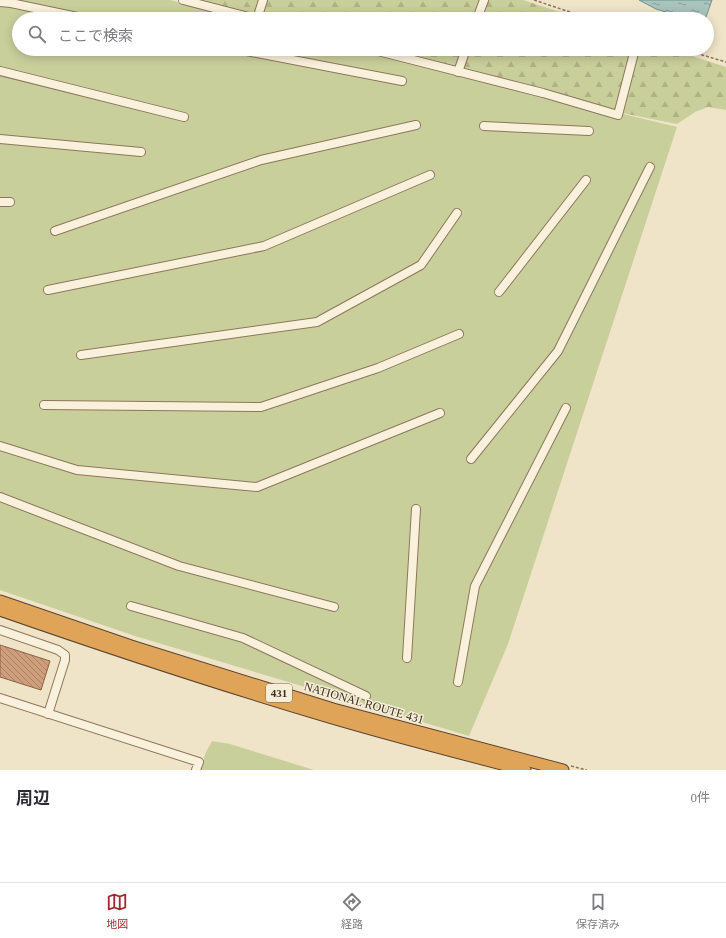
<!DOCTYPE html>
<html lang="ja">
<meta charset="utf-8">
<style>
:root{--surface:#fff;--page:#f7f7f7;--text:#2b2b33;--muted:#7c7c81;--line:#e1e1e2;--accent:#9e2a2b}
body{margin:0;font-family:"Times New Roman","Noto Sans JP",serif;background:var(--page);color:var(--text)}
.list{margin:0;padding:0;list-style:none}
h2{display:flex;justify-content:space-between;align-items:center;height:52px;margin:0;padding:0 16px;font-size:17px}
h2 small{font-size:13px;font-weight:400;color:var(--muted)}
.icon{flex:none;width:22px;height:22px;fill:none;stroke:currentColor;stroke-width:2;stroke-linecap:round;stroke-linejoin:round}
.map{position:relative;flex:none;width:726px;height:770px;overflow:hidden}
.search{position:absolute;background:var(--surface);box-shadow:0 2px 10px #0003;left:12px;right:12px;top:12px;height:44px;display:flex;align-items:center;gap:10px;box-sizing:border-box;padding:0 14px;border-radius:22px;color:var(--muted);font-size:15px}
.sheet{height:112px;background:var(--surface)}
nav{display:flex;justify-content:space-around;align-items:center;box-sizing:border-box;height:56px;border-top:1px solid var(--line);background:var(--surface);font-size:11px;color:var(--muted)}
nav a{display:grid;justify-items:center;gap:2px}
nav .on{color:var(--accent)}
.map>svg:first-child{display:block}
.grass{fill:#c9cf9b}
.forest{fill:url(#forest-firs)}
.water{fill:url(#water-ripples);stroke:#6f938a}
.building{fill:url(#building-back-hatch);stroke:#8d5f41}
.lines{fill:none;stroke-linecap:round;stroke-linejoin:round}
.minor-casing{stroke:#8d765c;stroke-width:10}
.highway-casing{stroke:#5b4430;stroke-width:13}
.path{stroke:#8d765c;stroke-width:1.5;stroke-dasharray:3 2;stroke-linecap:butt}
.minor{stroke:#faf1dc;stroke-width:8}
.highway{stroke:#e0a458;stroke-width:11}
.labels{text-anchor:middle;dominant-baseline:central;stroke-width:3;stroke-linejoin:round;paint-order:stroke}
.shield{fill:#f7eed8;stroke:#756857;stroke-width:1}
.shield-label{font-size:11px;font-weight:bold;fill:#3d2e20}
.street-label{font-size:12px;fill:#3d2e20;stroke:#f7eed8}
</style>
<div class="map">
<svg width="726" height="770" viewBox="0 0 726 770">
<defs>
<pattern id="forest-firs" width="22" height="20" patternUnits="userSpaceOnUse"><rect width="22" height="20" fill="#c9cf9b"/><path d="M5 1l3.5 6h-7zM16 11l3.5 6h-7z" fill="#aeb285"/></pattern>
<pattern id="water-ripples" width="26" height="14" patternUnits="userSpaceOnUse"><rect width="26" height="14" fill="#a9c4bc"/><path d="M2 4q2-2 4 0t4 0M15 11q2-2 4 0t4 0" fill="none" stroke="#8ba098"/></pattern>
<pattern id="building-back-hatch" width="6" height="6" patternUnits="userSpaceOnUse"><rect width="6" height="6" fill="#cf9f7d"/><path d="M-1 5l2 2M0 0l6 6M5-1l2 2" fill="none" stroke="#a98266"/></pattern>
</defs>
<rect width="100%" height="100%" fill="#f0e4c8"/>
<g class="grass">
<path d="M0,0H170L242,19H19V49H355L677,127L508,644L469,736L135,636L0,590Z"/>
<path d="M212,741L230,744L314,770H200L206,752Z"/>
</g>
<g class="forest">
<path d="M194,0H261L256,14L253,15Z"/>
<path d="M265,0H482L475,19H268L261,17Z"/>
<path d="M488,0H523L581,19H480Z"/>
<path d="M385,49H464L458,68Z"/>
<path d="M469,49H633L615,111L463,69Z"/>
<path d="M638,49H671L726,67V110L708,107L695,112L677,124L622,113Z"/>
</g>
<path class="water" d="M639,0H712L706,17L676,15L656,9Z"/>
<path class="building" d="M0,645L50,661L41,690L0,677Z"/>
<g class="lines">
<g class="minor-casing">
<g id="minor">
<path d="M183,0L256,19"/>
<path d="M0,2L11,3L87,19"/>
<path d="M257,19L263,0"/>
<path d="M477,19L484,0"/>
<path d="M236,49L402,81"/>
<path d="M370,49L543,93L618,115L635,49"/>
<path d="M0,71L184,117"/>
<path d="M458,72L466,49"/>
<path d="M484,126L589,131"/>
<path d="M0,139L141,152"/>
<path d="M0,202H10"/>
<path d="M55,231L261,160L416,125"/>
<path d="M48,290L264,246L430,175"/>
<path d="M499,292L586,180"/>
<path d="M81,355L317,322L421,265L457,213"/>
<path d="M44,405L261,407L378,368L459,334"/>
<path d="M0,446L77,470L257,487L440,413"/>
<path d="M471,459L558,351L650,167"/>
<path d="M0,497L179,566L334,607"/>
<path d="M131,606L243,638L366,696"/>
<path d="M0,630L58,650L65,655V660L48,714"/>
<path d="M407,658L416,509"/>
<path d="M458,682L475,586L566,408"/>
<path d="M0,698L199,762L196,770"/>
</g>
</g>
<g class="highway-casing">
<g id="highway">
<path d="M0,601L131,646L333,709L563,770"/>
<path d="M0,610C109,648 218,684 329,717C393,736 459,753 525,770"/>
</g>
</g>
<g class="path">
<path d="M534,0L591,19"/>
<path d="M682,49L726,62"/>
<path d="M571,766L587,770"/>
</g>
<use href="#minor" class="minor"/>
<use href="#highway" class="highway"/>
</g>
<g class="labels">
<rect class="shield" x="266" y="684" width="26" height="18" rx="3"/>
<g class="shield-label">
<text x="279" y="693">431</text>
</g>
<g class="street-label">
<text transform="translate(364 703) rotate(16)">NATIONAL ROUTE 431</text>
</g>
</g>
</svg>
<div class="search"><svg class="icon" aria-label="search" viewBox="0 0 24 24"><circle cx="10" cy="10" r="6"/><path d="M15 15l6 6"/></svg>ここで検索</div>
</div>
<section class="sheet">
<h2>周辺<small>0件</small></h2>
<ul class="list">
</ul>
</section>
<nav>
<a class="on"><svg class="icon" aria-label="map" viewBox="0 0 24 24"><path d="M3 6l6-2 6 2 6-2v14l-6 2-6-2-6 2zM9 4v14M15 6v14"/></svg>地図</a>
<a><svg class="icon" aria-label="directions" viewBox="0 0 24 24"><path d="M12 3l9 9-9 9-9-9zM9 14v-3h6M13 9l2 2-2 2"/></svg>経路</a>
<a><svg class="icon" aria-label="saved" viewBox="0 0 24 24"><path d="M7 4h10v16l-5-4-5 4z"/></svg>保存済み</a>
</nav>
